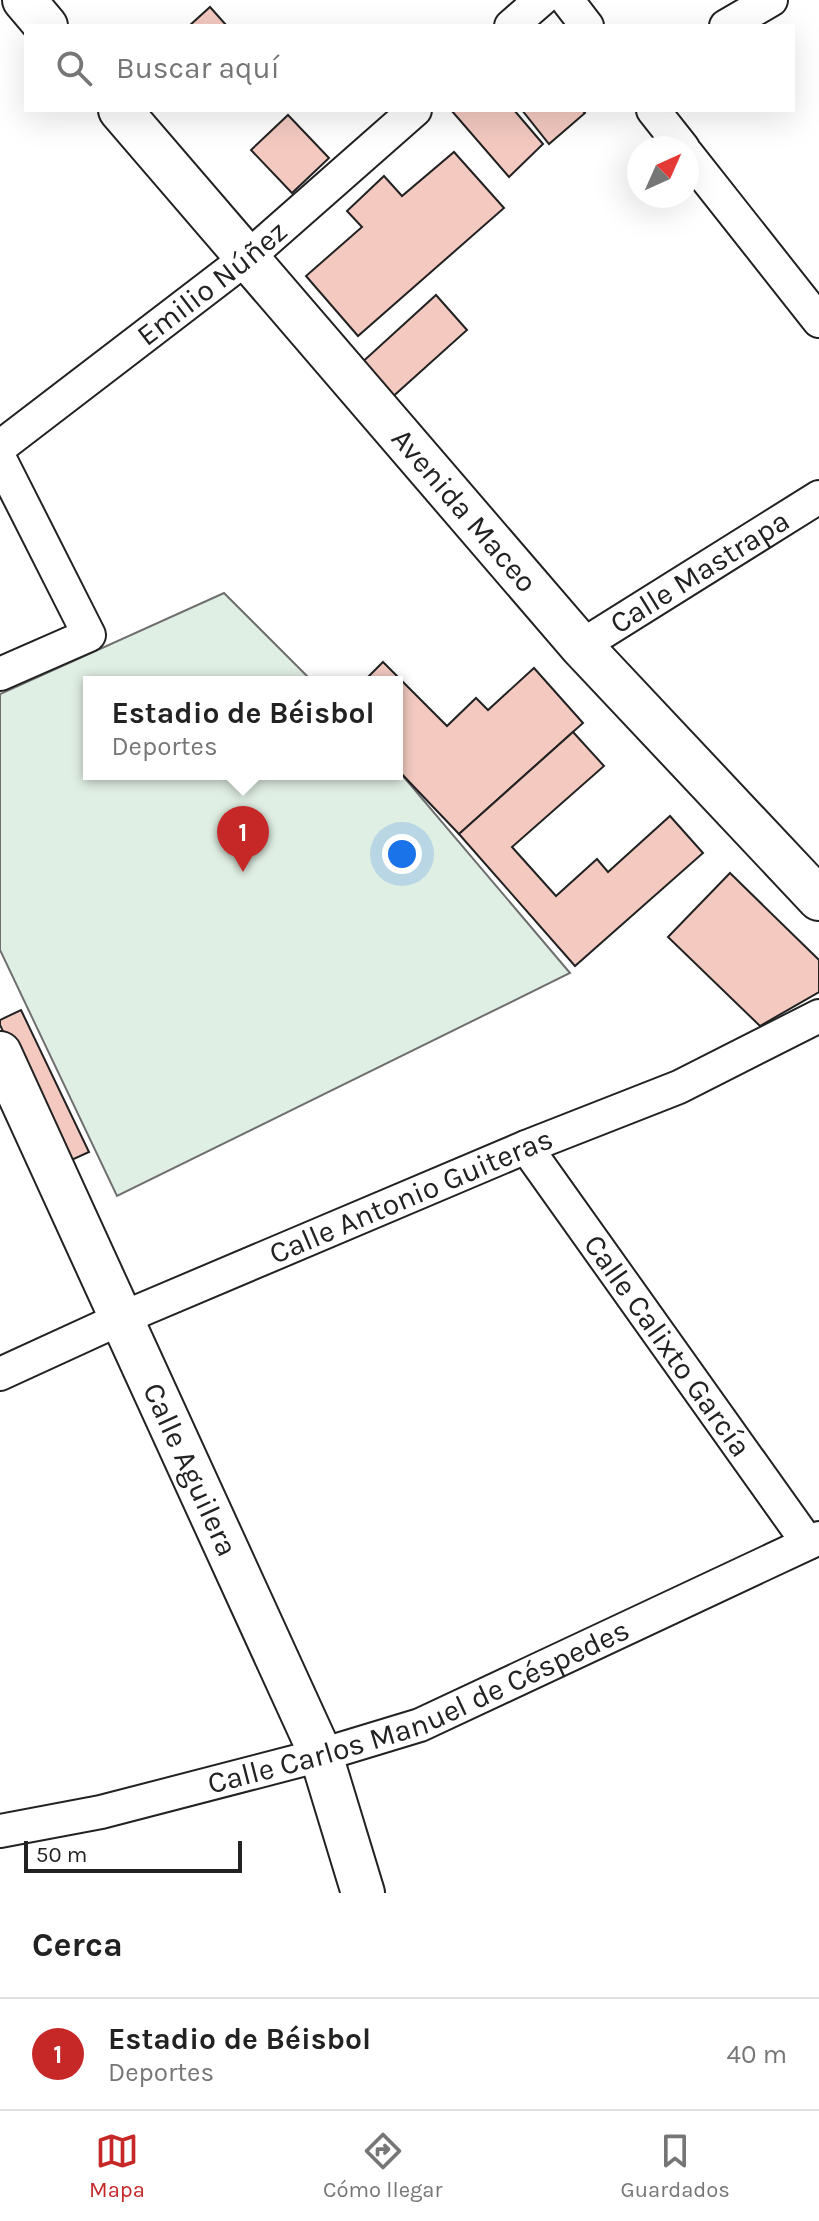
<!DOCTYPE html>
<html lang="es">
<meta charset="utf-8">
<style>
:root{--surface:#fff;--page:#f6f6f6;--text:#222;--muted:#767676;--line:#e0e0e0;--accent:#c62828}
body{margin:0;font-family:Karla,sans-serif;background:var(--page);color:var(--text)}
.compass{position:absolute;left:627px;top:136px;width:72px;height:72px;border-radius:50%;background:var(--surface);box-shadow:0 8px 32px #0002;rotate:45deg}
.scale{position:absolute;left:24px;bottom:20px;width:218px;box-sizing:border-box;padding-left:8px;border:4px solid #222;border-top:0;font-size:22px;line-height:28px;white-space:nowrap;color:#222;-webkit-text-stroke:6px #fff;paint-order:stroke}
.you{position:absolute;left:402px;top:854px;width:28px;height:28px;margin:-20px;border:6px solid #fff;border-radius:50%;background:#1a73e8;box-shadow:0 0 0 12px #1a73e833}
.badge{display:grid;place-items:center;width:52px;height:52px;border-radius:50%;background:var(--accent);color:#fff;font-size:26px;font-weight:700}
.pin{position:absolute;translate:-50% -66px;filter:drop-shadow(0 2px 4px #0008)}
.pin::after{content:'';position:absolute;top:42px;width:28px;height:24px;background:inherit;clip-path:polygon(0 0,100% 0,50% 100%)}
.popup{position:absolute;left:83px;top:676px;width:320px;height:104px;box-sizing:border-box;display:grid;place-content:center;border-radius:0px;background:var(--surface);filter:drop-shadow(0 2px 6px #0005);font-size:26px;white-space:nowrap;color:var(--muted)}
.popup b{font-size:30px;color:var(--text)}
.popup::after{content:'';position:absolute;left:50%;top:100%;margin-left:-16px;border:16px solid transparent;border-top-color:var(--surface)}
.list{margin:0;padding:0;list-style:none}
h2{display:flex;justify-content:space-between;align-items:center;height:104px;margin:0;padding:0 32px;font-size:34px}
h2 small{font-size:26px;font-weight:400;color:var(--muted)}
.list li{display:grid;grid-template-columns:52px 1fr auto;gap:24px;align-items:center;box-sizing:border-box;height:112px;padding:0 32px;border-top:2px solid var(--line)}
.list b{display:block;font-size:30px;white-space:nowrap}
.list p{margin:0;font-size:26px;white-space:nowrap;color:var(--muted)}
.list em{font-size:26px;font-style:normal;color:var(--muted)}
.icon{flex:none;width:44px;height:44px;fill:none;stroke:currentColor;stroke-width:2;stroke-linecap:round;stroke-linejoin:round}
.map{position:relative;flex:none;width:819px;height:1893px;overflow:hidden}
.search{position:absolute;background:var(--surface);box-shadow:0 8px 32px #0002;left:24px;right:24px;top:24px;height:88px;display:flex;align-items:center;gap:20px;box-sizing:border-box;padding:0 28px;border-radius:0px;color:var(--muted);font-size:30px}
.sheet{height:216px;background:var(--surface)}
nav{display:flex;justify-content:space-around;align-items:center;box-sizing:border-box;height:112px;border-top:2px solid var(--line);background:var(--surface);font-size:22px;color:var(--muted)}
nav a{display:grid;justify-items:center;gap:4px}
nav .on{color:var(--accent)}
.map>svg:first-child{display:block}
.green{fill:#e0efe3;stroke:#6f6f6f;stroke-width:2}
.building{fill:#f3c9c0;stroke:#222;stroke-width:2}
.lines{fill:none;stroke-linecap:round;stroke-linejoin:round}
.minor-casing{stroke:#222;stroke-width:36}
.major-casing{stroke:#222;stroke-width:46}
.minor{stroke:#fff;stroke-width:32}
.major{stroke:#fff;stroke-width:42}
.labels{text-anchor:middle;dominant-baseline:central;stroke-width:6;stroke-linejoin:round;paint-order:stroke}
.street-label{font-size:30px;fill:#222;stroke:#fff}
</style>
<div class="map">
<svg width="819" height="1893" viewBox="0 0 819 1893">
<rect width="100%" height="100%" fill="#fff"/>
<path class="green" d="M224,593L313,682H89V774H397V769L570,973L117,1196L0,950V694Z"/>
<g class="building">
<path d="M210,7L227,26H189Z"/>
<path d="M451,110H514L543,144L509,177Z"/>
<path d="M522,110H582L585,113L549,144Z"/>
<path d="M288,115L329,158L292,193L251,150Z"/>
<path d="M454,152L504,208L358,336L306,276L362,227L347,211L384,176L402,196Z"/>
<path d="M436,295L467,330L389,400L358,366Z"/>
<path d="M383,662L447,726L476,698L488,710L534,668L583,723L459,834L397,769V682H363Z"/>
<path d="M573,732L604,766L512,847L556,896L597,859L608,872L670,816L703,853L575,966L459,834Z"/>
<path d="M730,873L819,960V992L760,1026L668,937Z"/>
<path d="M21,1010L89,1152L65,1163L0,1025V1020Z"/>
</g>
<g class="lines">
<g class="minor-casing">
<g id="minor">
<path d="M567,0L587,26"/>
<path d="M511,26L541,0"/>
<path d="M726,26L771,0"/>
<path d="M653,110L683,148"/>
<path d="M687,154L819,321"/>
<path id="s1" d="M0,447L248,257L415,110"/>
<path d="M0,459L89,635L0,674"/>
<path id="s2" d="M581,646L819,497"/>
<path id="s3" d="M526,1147L808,1543"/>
<path id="s4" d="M0,1374L120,1319L526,1147L679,1087L819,1016"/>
<path id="s5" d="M0,1831L101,1812L321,1755L420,1725L819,1538"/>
</g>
</g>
<g class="major-casing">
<g id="major">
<path d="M24,0L46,26"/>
<path id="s6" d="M120,110L581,646L819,899"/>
<path id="s7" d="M0,1053L321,1755L363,1893"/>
</g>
</g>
<use href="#minor" class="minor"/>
<use href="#major" class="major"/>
</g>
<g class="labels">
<g class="street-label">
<text stroke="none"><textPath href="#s1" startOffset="268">Emilio Núñez</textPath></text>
<text stroke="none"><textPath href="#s6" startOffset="528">Avenida Maceo</textPath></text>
<text stroke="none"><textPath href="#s2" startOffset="140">Calle Mastrapa</textPath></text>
<text stroke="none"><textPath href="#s4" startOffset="448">Calle Antonio Guiteras</textPath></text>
<text stroke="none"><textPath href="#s3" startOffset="244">Calle Calixto García</textPath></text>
<text stroke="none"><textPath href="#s7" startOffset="458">Calle Aguilera</textPath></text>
<text stroke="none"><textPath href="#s5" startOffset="438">Calle Carlos Manuel de Céspedes</textPath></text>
</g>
</g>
</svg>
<svg class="compass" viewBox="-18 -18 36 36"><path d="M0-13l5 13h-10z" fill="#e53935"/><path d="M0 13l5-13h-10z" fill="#767676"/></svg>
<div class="scale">50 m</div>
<div class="you"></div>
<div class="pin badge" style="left:243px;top:872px">1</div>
<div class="popup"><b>Estadio de Béisbol</b>Deportes</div>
<div class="search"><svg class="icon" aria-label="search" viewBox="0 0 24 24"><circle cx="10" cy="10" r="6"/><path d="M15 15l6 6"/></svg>Buscar aquí</div>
</div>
<section class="sheet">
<h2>Cerca<small></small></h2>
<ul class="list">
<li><span class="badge">1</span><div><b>Estadio de Béisbol</b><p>Deportes</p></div><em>40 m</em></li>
</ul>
</section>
<nav>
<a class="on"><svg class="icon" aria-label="map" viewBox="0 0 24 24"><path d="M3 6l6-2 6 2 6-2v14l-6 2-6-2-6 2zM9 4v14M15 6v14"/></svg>Mapa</a>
<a><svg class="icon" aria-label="directions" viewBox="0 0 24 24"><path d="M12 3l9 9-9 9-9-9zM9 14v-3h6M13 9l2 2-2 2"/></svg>Cómo llegar</a>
<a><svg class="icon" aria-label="saved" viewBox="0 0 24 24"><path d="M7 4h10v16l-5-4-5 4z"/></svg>Guardados</a>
</nav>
